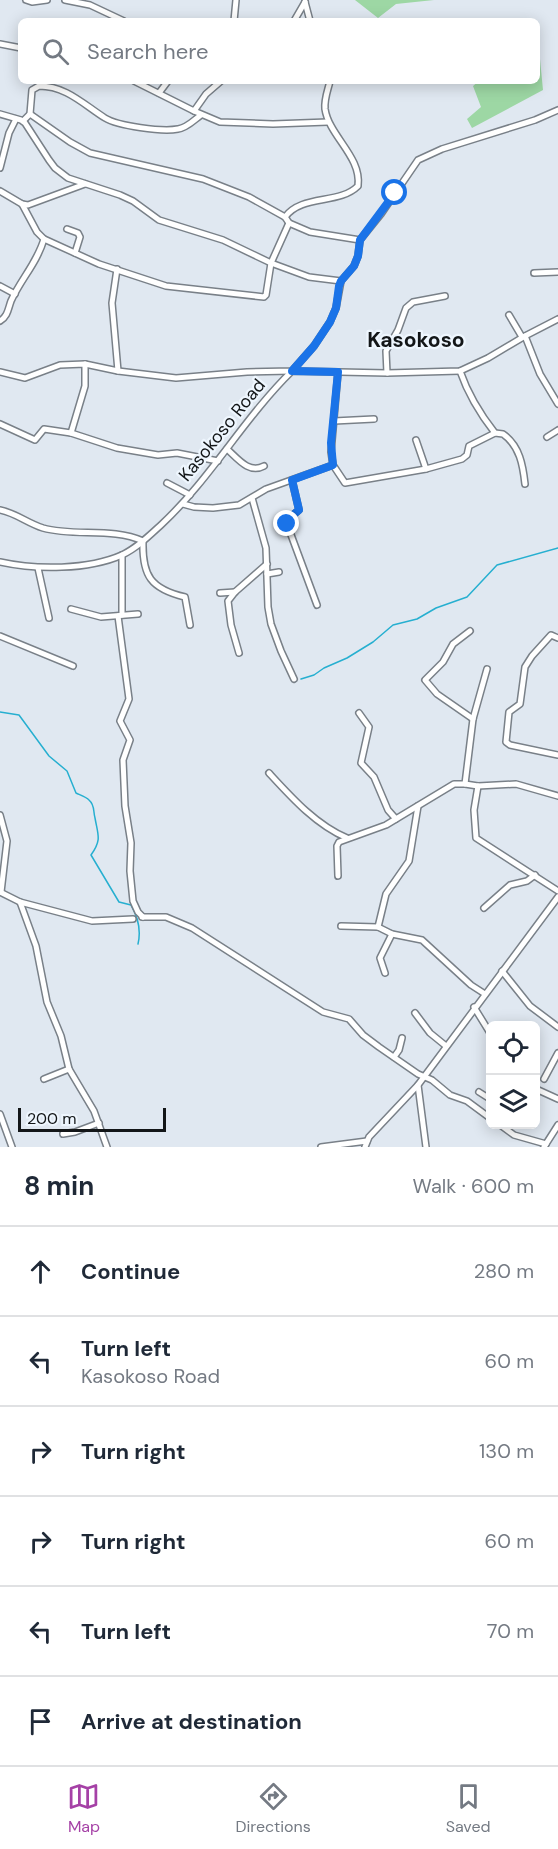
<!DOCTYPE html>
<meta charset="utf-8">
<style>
:root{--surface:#fff;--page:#f2f2f3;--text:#1f2937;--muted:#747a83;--line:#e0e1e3;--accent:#a541a6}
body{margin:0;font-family:"DM Sans",sans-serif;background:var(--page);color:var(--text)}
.controls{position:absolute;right:18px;bottom:18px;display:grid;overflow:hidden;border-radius:9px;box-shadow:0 3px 15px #0003}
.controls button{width:54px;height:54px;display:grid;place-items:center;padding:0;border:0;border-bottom:2px solid var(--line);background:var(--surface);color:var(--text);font:30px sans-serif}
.scale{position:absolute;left:18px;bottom:15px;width:148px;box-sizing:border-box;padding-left:6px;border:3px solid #131618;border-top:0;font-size:16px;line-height:21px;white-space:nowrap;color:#131618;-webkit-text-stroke:4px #eef6fe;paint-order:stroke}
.stop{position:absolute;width:18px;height:18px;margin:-14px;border:4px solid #1a73e8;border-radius:50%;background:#fff}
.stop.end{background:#1a73e8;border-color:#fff;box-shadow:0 2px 6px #0008}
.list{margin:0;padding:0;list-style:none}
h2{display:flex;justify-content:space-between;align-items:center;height:78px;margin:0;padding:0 24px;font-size:26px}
h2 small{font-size:20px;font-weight:400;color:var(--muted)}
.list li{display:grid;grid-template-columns:39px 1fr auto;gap:18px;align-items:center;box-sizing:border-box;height:90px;padding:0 24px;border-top:2px solid var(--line)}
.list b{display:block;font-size:22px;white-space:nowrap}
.list p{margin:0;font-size:20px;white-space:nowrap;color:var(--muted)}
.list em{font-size:20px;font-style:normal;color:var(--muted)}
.icon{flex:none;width:33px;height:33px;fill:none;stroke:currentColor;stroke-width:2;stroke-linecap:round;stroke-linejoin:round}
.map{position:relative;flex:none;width:558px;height:1147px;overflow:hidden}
.search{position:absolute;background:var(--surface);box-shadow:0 3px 15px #0003;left:18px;right:18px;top:18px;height:66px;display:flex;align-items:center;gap:15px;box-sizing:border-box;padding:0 21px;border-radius:9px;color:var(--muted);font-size:22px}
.sheet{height:618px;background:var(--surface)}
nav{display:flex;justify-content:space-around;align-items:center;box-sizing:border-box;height:84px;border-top:2px solid var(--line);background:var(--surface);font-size:16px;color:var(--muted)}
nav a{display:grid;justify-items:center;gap:3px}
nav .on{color:var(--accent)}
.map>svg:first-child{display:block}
.green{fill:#9dd7a4}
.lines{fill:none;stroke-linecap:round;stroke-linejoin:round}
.stream{stroke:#26afd0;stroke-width:1.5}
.street-casing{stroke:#798088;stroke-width:8}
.street{stroke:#fff;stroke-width:5}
.route{stroke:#1a73e8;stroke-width:8}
.labels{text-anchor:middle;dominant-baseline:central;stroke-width:4.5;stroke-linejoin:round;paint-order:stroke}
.street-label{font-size:18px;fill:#131618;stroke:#eef6fe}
.quarter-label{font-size:21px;font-weight:bold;fill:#131618;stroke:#eef6fe}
</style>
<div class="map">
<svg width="558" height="1147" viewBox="0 0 558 1147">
<rect width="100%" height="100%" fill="#e0e8f1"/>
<g class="green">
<path d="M355,0H434L396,4L378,18Z"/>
<path d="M537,28L543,90L472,128L467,119L481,107L473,86L479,81H537Z"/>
</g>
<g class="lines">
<g class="stream">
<path d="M301,679L314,675L324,668L347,658L373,642L393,625L417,619L436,608L467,597L497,565L558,548"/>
<path d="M0,712L19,715L49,756L67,771L76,793C80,795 86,797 89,800C95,805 93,811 95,818C98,835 102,840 91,855L119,902L131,905C138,917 141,931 138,944"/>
</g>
<g class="street-casing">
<g id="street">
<path d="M26,0L32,2L47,0"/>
<path d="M65,0L90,5L124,21"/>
<path d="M305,2L310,21"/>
<path d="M234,21L236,0"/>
<path d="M294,21L305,2"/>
<path d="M0,44L21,48"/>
<path d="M134,81L194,111L206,94L221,81"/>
<path d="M159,93L168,81"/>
<path d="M194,111L220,122L273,124L328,122"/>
<path d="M0,114L21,120L25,123L49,160L55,168L68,178L120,195L133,201L159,220L223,240L271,263L309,277L341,281"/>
<path d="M30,114L70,142L90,153L203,179L249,197L285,217L289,223L310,232L360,240"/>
<path d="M23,121L30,114L32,90L39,86C66,86 83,104 105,118C118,126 162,132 178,129C187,128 194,120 201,115"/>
<path d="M0,168L9,133L16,119"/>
<path d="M0,191L22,204L28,205L85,184"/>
<path d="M285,217C302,194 339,205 358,186C362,157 329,136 325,109C324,99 328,90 330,81"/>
<path d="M67,229L78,233L80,237L75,253"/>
<path d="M44,239L99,264L166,286L264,297L266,295L271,263L289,223"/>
<path d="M117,269L112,303L118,371"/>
<path d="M534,273L558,272"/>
<path d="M0,286L15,294"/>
<path d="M509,315L522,337"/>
<path d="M0,321C8,316 8,309 11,301C21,279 37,263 44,239L37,232L22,204"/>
<path d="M525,336L540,374L558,404"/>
<path d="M460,371C468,394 480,414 495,433L503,434C520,446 523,466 525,484"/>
<path d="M0,372L25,378L60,365L85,364L118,371L176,378L247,372L292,371L314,346L330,322L336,308L341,281L354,266L358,256L360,240L381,214L418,160L442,149L535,120L558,110"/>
<path d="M338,372L331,452L333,465L345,483L426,469L462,459L467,455L469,446L495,433"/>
<path d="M387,373L386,351L398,330L406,308L413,302L445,296"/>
<path d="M334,421L374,419"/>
<path d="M0,424L35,440L44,429L71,433L85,386V364"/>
<path d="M71,433L117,448L158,455L177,453L218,461"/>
<path d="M547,437L558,430"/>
<path d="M416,440L426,469"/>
<path d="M227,449C238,459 249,474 264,466"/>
<path d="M292,480L299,510L287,520V524L317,605"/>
<path d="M167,483L190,495"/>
<path d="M252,498L266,548L268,607L271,624L281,651L294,679"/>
<path d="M183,504L194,507L213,508L239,505L266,489L333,465"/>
<path d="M0,510C16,513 27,523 43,528C75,537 112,527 143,541C142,576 151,589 185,597L190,625"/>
<path d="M0,562C36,570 88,570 122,555C137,548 150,535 162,524C211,478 244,418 292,371L387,373L460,371L488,358L525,336L558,319"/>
<path d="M38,568L49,618"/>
<path d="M267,574L279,572"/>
<path d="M220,593L235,592"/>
<path d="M71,609L101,617L138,614"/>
<path d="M122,615V555"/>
<path d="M118,616L129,699L120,721L130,740L123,760L125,806L131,843L130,871L133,901L138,912L143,917"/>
<path d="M470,631L453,644L443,662L425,680L437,694L473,719"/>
<path d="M0,636L73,666"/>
<path d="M558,638L551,635L532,656L525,667L520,704L509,712L506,742L510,745L558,755"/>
<path d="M239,653L231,625L228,601L235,592L267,564"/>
<path d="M359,713L369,727L361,763L374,777L388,810L396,819"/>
<path d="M269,773C291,797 316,825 347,838"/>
<path d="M465,784L473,719L487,669"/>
<path d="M478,786L474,810L476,838L558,891"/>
<path d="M0,815L7,841L1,892"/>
<path d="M338,876L337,846L339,842L386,825L454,784H465L478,786L516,784L558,796"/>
<path d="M0,892L20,902L92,921L133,919"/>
<path d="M20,902L36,946L47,1002L61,1036L69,1069L94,1111L107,1147"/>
<path d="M484,908L510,885L527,881L535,875"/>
<path d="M142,917H166L192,928L323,1012L349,1019L363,1035L379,1047L418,1074L432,1080L450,1095L467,1101L490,1118"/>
<path d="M341,926L378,927L392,934L422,940L471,985L485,994"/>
<path d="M378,927L386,894L409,861L418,806"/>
<path d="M502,971L530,1006L558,1027"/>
<path d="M385,973L380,958L392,934"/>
<path d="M474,1007L490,1033"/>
<path d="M415,1013L430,1033L446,1046"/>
<path d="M394,1057L399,1050L402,1038"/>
<path d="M44,1079L69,1069"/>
<path d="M544,1079L558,1053"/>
<path d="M536,1089L558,1099"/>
<path d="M479,1092L490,1099"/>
<path d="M0,1114L12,1147"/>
<path d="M499,1124L514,1135L546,1144"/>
<path d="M63,1134L75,1132L99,1123"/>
<path d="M321,1147L367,1141"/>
<path d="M365,1147L369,1137L418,1085"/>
<path d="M426,1147L418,1085L558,897"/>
<path d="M544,1147L558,1125"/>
</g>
</g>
<use href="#street" class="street"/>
</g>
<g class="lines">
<path class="route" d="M287,524V520L299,510L292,480L333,465L331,443L338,372L292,371L314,346L330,322L336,308L339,286L341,281L354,266L358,256L360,240L395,193"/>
</g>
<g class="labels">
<g class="street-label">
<text transform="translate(222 430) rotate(-51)">Kasokoso Road</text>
</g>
<g class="quarter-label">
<text x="416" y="340">Kasokoso</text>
</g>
</g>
</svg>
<div class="controls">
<button><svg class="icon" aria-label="locate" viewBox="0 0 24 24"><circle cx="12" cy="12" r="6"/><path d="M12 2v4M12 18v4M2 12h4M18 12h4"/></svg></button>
<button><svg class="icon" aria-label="layers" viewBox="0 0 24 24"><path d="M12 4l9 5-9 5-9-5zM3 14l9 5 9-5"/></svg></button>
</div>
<div class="scale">200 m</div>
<div class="stop" style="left:395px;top:193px"></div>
<div class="stop end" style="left:287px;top:524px"></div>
<div class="search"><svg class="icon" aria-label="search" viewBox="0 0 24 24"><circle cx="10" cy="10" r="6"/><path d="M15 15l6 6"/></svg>Search here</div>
</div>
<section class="sheet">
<h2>8 min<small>Walk · 600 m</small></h2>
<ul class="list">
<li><svg class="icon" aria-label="ahead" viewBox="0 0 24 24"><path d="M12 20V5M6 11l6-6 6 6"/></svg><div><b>Continue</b></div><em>280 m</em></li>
<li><svg class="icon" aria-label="left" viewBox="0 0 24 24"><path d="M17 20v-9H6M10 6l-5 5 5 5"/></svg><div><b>Turn left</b><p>Kasokoso Road</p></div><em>60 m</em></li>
<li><svg class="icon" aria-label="right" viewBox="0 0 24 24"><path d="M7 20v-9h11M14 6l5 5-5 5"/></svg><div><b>Turn right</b></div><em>130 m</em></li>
<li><svg class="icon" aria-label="right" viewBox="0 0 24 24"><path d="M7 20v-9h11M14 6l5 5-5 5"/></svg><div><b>Turn right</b></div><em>60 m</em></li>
<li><svg class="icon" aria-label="left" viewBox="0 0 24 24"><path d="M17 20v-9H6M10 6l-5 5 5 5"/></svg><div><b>Turn left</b></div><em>70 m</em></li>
<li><svg class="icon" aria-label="arrive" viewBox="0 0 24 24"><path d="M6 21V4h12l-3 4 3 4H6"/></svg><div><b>Arrive at destination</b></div></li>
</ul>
</section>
<nav>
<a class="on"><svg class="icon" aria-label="map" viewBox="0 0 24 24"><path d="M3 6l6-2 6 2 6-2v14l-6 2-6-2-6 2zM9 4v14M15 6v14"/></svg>Map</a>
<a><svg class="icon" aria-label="directions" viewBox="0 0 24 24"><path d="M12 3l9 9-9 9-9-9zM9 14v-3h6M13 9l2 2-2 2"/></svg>Directions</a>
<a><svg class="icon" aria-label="saved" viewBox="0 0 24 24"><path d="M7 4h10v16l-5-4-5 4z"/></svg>Saved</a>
</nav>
